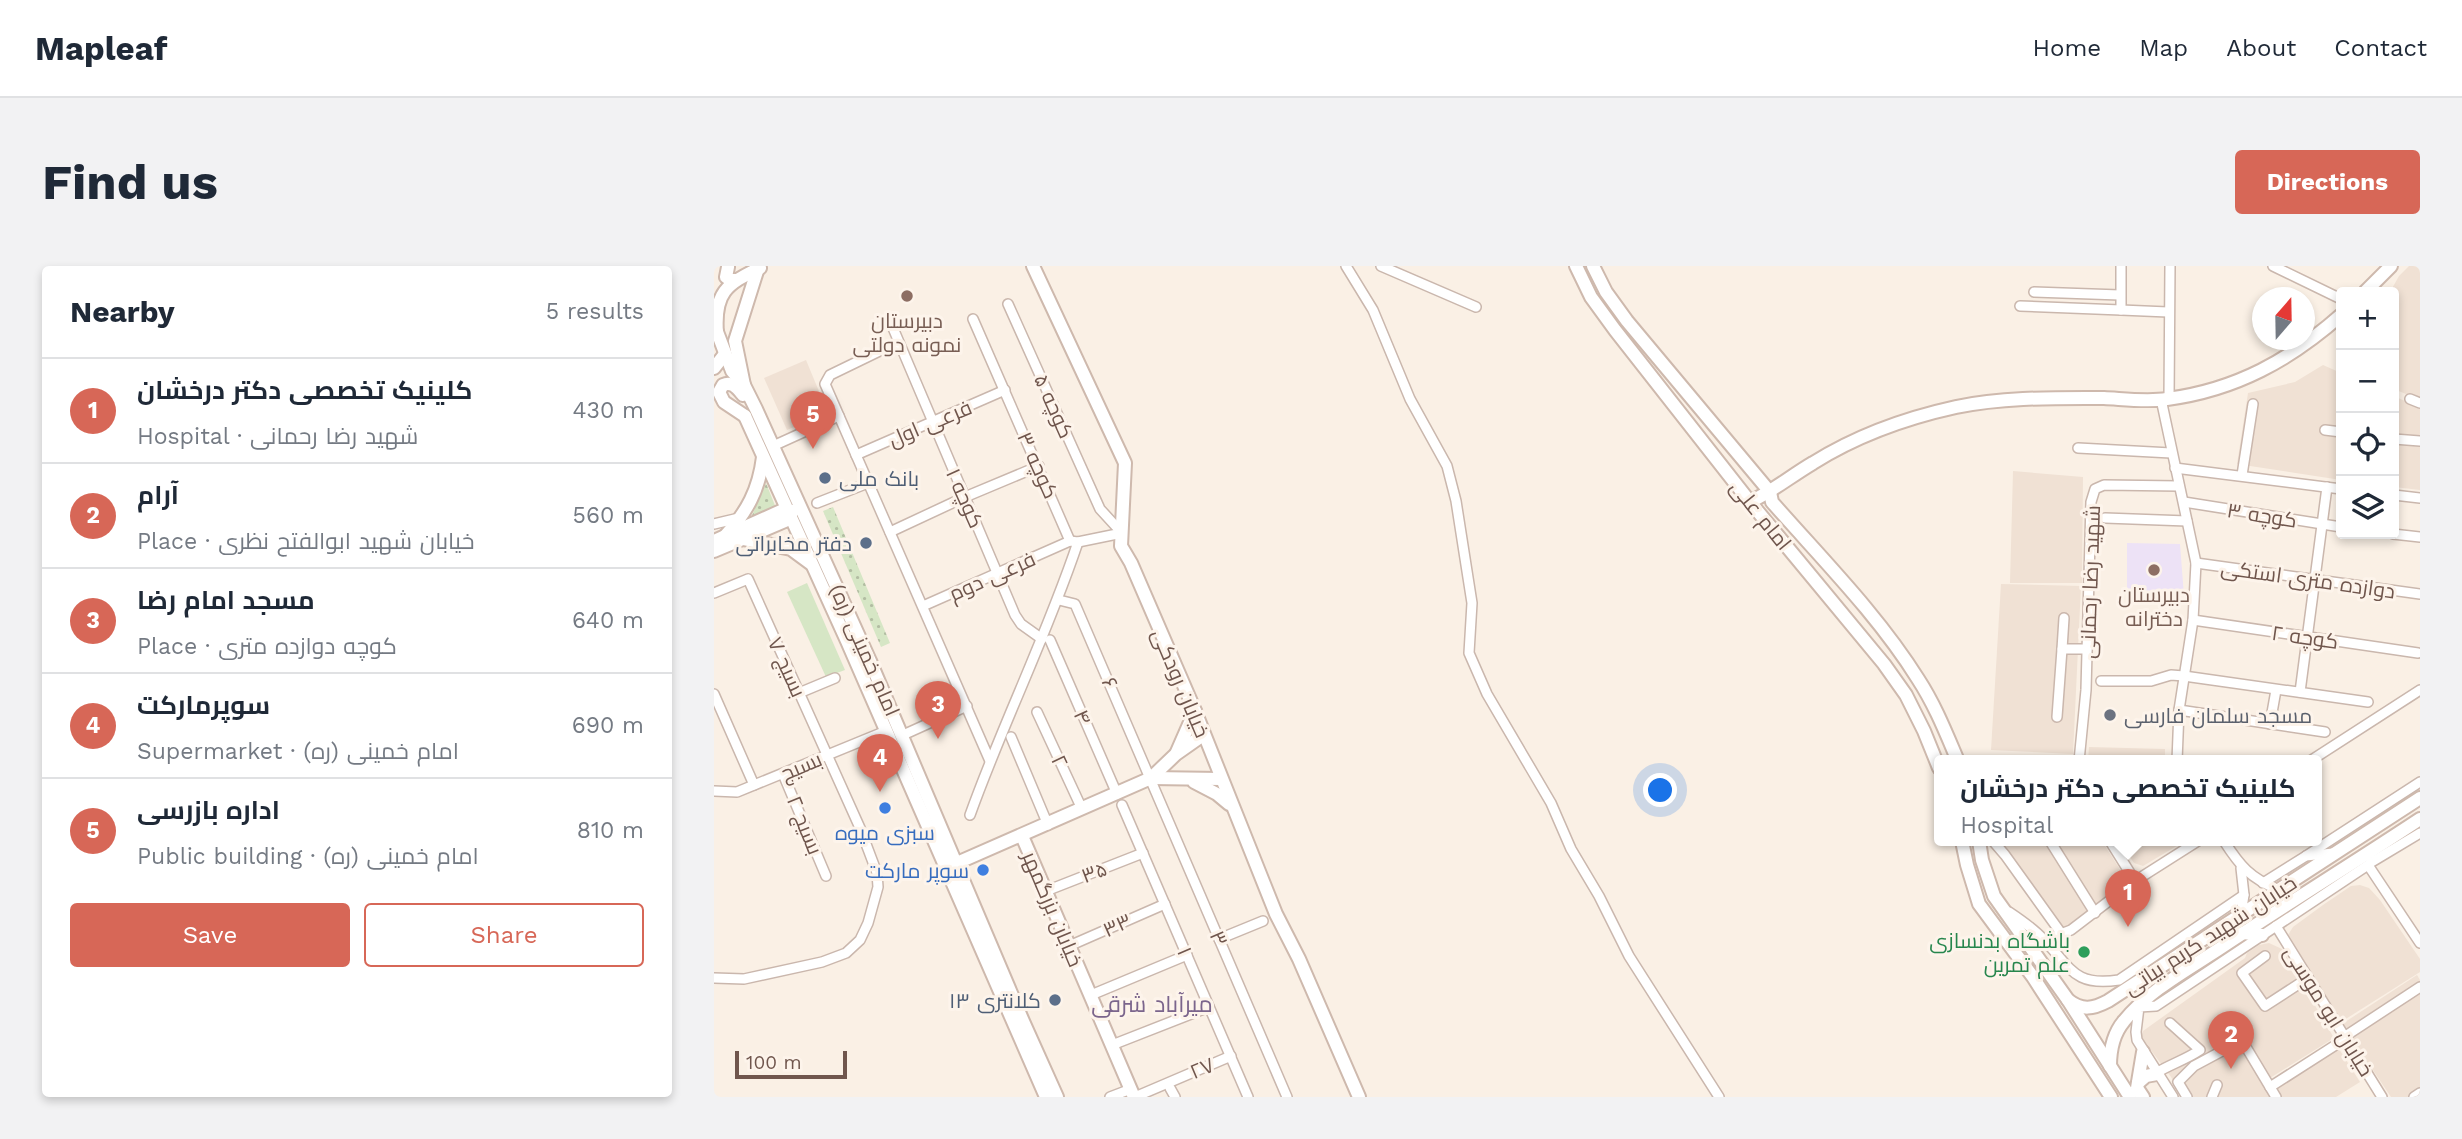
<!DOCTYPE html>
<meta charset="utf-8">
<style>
:root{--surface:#fff;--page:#f2f2f3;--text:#1f2937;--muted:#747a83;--line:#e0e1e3;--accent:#d76757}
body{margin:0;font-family:"Work Sans",Cairo,sans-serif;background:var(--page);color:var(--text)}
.controls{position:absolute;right:21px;top:21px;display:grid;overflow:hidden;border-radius:7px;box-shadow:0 4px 10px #0003}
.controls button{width:63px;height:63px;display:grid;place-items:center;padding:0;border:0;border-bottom:2px solid var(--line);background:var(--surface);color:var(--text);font:35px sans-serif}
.compass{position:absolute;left:1538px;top:21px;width:63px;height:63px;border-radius:50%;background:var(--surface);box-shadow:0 4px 10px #0003;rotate:20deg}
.scale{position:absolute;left:21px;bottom:18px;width:112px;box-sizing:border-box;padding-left:7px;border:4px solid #70564d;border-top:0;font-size:19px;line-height:24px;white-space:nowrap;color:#70564d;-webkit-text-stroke:5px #fdf4eb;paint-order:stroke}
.you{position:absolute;left:947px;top:525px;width:24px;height:24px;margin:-18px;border:5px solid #fff;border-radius:50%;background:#1a73e8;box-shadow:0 0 0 10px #1a73e833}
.badge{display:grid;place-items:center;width:46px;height:46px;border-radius:50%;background:var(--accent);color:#fff;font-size:23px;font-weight:700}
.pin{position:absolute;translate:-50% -58px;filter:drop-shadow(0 2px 4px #0008)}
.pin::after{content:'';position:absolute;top:37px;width:24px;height:21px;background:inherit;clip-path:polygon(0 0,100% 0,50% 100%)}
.popup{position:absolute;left:1220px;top:489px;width:388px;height:91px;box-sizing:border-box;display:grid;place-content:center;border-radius:7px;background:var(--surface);filter:drop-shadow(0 2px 5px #0005);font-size:23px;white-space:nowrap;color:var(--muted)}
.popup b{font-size:26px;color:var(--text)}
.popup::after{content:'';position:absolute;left:50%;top:100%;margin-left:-14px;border:14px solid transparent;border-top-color:var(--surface)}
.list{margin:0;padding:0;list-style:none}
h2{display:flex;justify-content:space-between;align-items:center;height:91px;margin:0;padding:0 28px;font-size:30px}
h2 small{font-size:23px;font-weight:400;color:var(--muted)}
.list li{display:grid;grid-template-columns:46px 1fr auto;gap:21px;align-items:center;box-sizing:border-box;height:105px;padding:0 28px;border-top:2px solid var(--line)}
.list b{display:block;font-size:26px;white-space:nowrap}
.list p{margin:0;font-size:23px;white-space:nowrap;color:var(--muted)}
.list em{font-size:23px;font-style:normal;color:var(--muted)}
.actions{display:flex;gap:14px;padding:21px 28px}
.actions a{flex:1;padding:16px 0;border:2px solid var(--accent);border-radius:7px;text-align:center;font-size:24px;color:var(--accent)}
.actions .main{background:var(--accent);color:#fff}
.icon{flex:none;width:38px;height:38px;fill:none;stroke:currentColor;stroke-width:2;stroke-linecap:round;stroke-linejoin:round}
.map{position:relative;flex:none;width:1706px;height:831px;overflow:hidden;border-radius:7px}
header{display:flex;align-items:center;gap:42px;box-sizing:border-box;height:98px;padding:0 35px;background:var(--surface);border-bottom:2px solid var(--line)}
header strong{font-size:33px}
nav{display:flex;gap:38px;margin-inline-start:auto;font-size:24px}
.intro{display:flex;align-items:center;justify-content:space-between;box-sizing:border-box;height:168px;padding:0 42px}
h1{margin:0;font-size:49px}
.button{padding:18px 32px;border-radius:7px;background:var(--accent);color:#fff;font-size:24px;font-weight:700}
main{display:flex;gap:42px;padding:0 42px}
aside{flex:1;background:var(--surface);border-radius:7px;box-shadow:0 4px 10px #0003}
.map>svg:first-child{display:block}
.residential{fill:#f0e1d4}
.education{fill:#ede2f6}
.grass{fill:url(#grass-dots)}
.park{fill:#d6e6c5}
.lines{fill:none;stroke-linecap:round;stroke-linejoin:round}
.street-casing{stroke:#cab7ad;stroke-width:12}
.secondary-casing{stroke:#ceb9ad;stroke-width:16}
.street{stroke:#fff;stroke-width:9}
.secondary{stroke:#fff;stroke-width:12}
.education-dot{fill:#8d6e63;stroke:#fdf4eb;stroke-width:2.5}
.service-dot{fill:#5c6f8a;stroke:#fdf4eb;stroke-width:2.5}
.worship-dot{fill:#6b7280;stroke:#fdf4eb;stroke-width:2.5}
.shop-dot{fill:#3f7fe0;stroke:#fdf4eb;stroke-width:2.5}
.leisure-dot{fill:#2e9e5b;stroke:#fdf4eb;stroke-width:2.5}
.labels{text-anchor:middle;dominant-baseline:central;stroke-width:6;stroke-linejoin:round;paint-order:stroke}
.education-label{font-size:21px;fill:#785e54;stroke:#fdf4eb}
.street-label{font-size:21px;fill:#70564d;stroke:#fdf4eb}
.service-label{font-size:21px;fill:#4e5e75;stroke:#fdf4eb;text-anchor:end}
.worship-label{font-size:21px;fill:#5b616d;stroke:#fdf4eb;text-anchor:start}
.shop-label{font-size:21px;fill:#366cbe;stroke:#fdf4eb}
.leisure-label{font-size:21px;fill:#27864d;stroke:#fdf4eb;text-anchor:end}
.neighbourhood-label{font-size:23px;fill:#7b658c;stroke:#fdf4eb}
</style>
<header>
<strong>Mapleaf</strong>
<nav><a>Home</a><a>Map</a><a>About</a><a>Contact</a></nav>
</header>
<div class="intro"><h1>Find us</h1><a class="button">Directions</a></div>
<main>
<aside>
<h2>Nearby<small>5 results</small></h2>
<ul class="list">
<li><span class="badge">1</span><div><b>کلینیک تخصصی دکتر درخشان</b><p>Hospital · شهید رضا رحمانی</p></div><em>430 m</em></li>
<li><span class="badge">2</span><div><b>آرام</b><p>Place · خیابان شهید ابوالفتح نظری</p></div><em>560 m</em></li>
<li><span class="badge">3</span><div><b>مسجد امام رضا</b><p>Place · کوچه دوازده متری</p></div><em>640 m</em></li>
<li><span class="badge">4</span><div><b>سوپرمارکت</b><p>Supermarket · امام خمینی (ره)</p></div><em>690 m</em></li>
<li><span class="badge">5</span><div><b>اداره بازرسی</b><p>Public building · امام خمینی (ره)</p></div><em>810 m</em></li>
</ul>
<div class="actions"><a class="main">Save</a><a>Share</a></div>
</aside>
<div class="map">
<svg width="1706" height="831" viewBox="0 0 1706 831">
<defs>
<pattern id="grass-dots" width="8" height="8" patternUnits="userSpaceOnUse" patternTransform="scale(1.75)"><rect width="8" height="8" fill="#d6e6c5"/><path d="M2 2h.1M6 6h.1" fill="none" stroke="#b2bda2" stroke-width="1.8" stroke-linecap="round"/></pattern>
</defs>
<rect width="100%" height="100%" fill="#faf0e5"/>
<g class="residential">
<path d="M1695,0H1706V134L1680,123V26H1676L1685,10Z"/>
<path d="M92,94L114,147L73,164L50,112Z"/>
<path d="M1609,99L1627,107V214L1523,198L1534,127L1581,116Z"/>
<path d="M1680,130L1706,142V224L1680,221Z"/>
<path d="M1299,205L1369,211L1368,317H1296Z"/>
<path d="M1287,318L1367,320L1359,488L1277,484Z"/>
<path d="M1375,481L1451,483V495H1374Z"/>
<path d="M1284,575H1388L1419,624L1347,675L1300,612Z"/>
<path d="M1405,575H1471L1429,600L1420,597Z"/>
<path d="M1646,619L1655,622L1666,634L1706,693V706L1627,756L1574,669L1579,661L1609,639L1637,620Z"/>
<path d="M1555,677L1568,683L1620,772L1556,812L1527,762L1520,767L1557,831H1469L1457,811L1427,771L1429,765L1531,692L1533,687L1545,679Z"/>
<path d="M1703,709L1706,714V831H1677L1628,758Z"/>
<path d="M1625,783L1646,816L1622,831H1566L1561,823Z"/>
</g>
<path class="education" d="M1413,277L1466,278L1470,330L1413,332Z"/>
<g class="grass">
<path d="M52,217L62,242L36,254Z"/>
<path d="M119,241L176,377L167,381L109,245Z"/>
</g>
<path class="park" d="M93,317L131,404L112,411L73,326Z"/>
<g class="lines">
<g class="street-casing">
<g id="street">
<path d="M632,0L659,44L696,133L733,200L742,235L758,337L755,387L773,428L837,537L857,583L885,630L915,690L1005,831"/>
<path d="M667,0L762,41"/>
<path d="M1407,0V44L1454,46"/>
<path d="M1559,0L1625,32"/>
<path d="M1320,26L1406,29"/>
<path d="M1306,40L1407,44"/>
<path d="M259,53L356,275"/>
<path d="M179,62L301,349L307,358L328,373"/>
<path d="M184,76L116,109L111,118L276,495"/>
<path d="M1447,133L1482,297L1479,354L1465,444L1463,495"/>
<path d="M1455,133L1456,0"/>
<path d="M1696,133L1706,137"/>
<path d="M1611,164L1627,166"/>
<path d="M1680,173L1706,175"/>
<path d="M59,180L125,150"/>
<path d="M1364,182L1457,187"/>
<path d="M142,189L291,124"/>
<path d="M1461,202L1627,223"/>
<path d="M1528,209L1539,138"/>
<path d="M1680,229L1706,232"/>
<path d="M1470,236L1627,261"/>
<path d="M103,237L154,217"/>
<path d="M1391,252L1473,255"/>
<path d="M0,258L25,252"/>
<path d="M176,266L251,231L325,200"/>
<path d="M1679,268L1706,271"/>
<path d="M1482,297L1706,328"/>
<path d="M0,327L34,313L146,562L163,607L164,621L154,657L146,674L132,687L108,696L30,713L0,712"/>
<path d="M345,334L361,338L573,831"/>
<path d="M209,340L356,275L364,276L408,267L386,243L294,38"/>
<path d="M1350,352L1348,383H1373"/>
<path d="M1479,354L1704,387"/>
<path d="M336,374L403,528"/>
<path d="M1387,415H1437L1457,409L1470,410L1654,436"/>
<path d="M1586,426L1613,221"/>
<path d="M85,427L121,412"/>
<path d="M0,428L40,519"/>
<path d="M1465,444L1611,466"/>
<path d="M323,446L368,543"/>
<path d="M1343,451L1348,383"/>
<path d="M1556,458L1562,424"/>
<path d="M189,469L253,440"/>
<path d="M297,471L334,559"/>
<path d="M1365,495L1372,424L1377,236L1381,223L1390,219L1465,220"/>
<path d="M1596,495L1706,424"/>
<path d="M69,508L112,610"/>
<path d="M0,525L23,526L172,465"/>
<path d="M408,539L534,831"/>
<path d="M256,549C289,457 333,369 364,276"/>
<path d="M1279,575L1291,589L1347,667"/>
<path d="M1336,575L1381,647"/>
<path d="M1396,575L1421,615L1484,575"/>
<path d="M1510,575C1526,600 1536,612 1565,624"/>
<path d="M1592,590L1706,516"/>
<path d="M1656,597L1706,567"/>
<path d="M1549,617L1592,590L1619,587"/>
<path d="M332,625L429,587"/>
<path d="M1295,646C1307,654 1319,662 1329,673C1357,701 1359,721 1405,714L1530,629"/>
<path d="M1527,648L1530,629L1527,602"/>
<path d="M1562,660L1668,831"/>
<path d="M505,673L549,655"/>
<path d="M1331,674L1357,664L1421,615"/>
<path d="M355,680L451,638"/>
<path d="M1551,690L1528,707L1551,740L1594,712"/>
<path d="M377,729L473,689"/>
<path d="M1630,771L1706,721"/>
<path d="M1529,776L1562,831"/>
<path d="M398,779L495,741"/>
<path d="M1442,807C1457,798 1471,794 1486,784L1456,757"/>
<path d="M1556,821L1631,773"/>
<path d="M456,822L461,831"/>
<path d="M396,831L417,823"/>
<path d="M421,831L517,790"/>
<path d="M1459,831L1423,774L1422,766L1425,741L1442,740L1654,599L1706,677"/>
<path d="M1473,831L1464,816L1480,800L1508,785"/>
<path d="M1498,831L1503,819"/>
<path d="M1700,831L1706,827"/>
</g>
</g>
<g class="secondary-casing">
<g id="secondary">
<path d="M319,0L411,197L407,280L417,297L481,445L562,648L585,693L645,831"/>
<path d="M862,0L877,31L901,64L1036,236L1170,398L1192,429L1210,465L1225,502"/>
<path d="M879,0L892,26L913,55L1056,226L1058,236C1108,293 1164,349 1204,413C1221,439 1232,467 1244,495"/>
<path d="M14,1L12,11L16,14H22"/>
<path d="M1651,26L1677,0"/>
<path d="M0,58L18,105L30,119L42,143L156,395L308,753L343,831"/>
<path d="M3,67C0,27 12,18 46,2"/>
<path d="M0,102L11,88"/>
<path d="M30,119L21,75L44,2"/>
<path d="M29,129C23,122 18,115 9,119L5,126L10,136L31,150"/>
<path d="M31,150L133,375L332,831"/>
<path d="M1036,236C1059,225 1077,210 1099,197C1142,170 1192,152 1242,141C1290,131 1340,132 1390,132C1410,133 1433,136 1453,133C1522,124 1576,94 1627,49"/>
<path d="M11,270C33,246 45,224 49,191"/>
<path d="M29,273L77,283L96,297"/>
<path d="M0,275L67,245L75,247"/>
<path d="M0,285L71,255L79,245"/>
<path d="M463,486L481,445"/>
<path d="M437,512L507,513"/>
<path d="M480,516L503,528L515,538"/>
<path d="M308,570L420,831"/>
<path d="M1248,575L1253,599L1265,638L1319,711L1397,831"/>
<path d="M1265,575L1268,594L1280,630L1354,734L1416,831"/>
<path d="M243,597L437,512L462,488L489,469"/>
<path d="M1529,667L1548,669"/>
<path d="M1354,734C1368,745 1379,743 1394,735L1706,532"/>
<path d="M1396,800C1396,784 1399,768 1410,755C1435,724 1475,703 1508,681C1573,638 1641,596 1706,553"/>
<path d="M1424,817L1432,810L1443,808"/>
<path d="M1429,831L1423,822L1429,786"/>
</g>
</g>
<use href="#street" class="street"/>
<use href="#secondary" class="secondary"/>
</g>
<g class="education-dot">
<circle cx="193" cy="30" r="7"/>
<circle cx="1440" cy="304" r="7"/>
</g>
<g class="service-dot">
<circle cx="111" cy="212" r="7"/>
<circle cx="152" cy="277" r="7"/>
<circle cx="341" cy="734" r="7"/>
</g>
<circle class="worship-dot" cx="1396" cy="449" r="7"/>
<g class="shop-dot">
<circle cx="171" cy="542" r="7"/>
<circle cx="269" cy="604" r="7"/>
</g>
<circle class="leisure-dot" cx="1370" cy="686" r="7"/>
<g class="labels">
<g class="education-label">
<text x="193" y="54">دبیرستان<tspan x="193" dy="24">نمونه دولتی</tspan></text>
<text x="1440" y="328">دبیرستان<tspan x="1440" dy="24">دخترانه</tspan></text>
</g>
<g class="street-label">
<text transform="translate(340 140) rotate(66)">کوچه ۵</text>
<text transform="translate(216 157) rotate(-23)">فرعی اول</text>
<text transform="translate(324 199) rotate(66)">کوچه ۳</text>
<text transform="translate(251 232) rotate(66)">کوچه ۱</text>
<text transform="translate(1047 249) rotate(51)">امام علی</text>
<text transform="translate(1548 249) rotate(9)">کوچه ۳</text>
<text transform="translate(278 310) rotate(-24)">فرعی دوم</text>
<text transform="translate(1594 313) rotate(8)">دوازده متری استکی</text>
<text transform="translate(1376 316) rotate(-88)">شهید رضا رحمانی</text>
<text transform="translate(1591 371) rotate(8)">کوچه ۲</text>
<text transform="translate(151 384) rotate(66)">امام خمینی (ره)</text>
<text transform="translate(73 401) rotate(66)">بسیج ۷</text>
<text transform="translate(396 417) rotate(67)">۶</text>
<text transform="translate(467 417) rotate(67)">خیابان رودکی</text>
<text transform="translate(369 451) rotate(66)">۴</text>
<text transform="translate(346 495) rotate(65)">۲</text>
<text transform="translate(87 500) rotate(-23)">بسیج</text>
<text transform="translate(91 559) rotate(68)">بسیج ۲</text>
<text transform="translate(380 606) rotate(-21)">۳۵</text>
<text transform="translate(339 643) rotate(67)">خیابان بزرگمهر</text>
<text transform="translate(403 659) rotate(-24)">۳۳</text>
<text transform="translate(1496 669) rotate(-33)">خیابان شهید کریم بیاتی</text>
<text transform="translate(505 672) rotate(67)">۳</text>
<text transform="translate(471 685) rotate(67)">۱</text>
<text transform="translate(1615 745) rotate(58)">خیابان ابو موسی</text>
<text transform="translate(488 802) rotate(-23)">۲۷</text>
</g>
<g class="service-label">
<text x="125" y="212" text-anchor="start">بانک ملی</text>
<text x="138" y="277">دفتر مخابراتی</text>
<text x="327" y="734">کلانتری ۱۳</text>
</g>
<g class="worship-label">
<text x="1410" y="449">مسجد سلمان فارسی</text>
</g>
<g class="shop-label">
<text x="171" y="566">سبزی میوه</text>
<text x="255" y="604" text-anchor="end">سوپر مارکت</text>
</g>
<g class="leisure-label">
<text x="1356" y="674">باشگاه بدنسازی<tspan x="1356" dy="24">علم تمرین</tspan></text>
</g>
<g class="neighbourhood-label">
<text x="438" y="738">میرآباد شرقی</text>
</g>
</g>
</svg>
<div class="controls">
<button>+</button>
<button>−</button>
<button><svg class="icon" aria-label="locate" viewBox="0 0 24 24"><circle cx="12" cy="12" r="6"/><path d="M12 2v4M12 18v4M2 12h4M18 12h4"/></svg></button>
<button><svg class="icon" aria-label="layers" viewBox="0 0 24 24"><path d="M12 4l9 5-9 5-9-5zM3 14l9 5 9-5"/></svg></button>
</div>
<svg class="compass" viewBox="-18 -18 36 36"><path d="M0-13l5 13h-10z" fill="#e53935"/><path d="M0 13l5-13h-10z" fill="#747a83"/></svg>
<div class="scale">100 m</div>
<div class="you"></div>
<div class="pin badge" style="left:1414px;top:661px">1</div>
<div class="popup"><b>کلینیک تخصصی دکتر درخشان</b>Hospital</div>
<div class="pin badge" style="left:1517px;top:803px">2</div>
<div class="pin badge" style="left:224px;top:473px">3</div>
<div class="pin badge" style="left:166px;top:526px">4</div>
<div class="pin badge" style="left:99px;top:183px">5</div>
</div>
</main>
